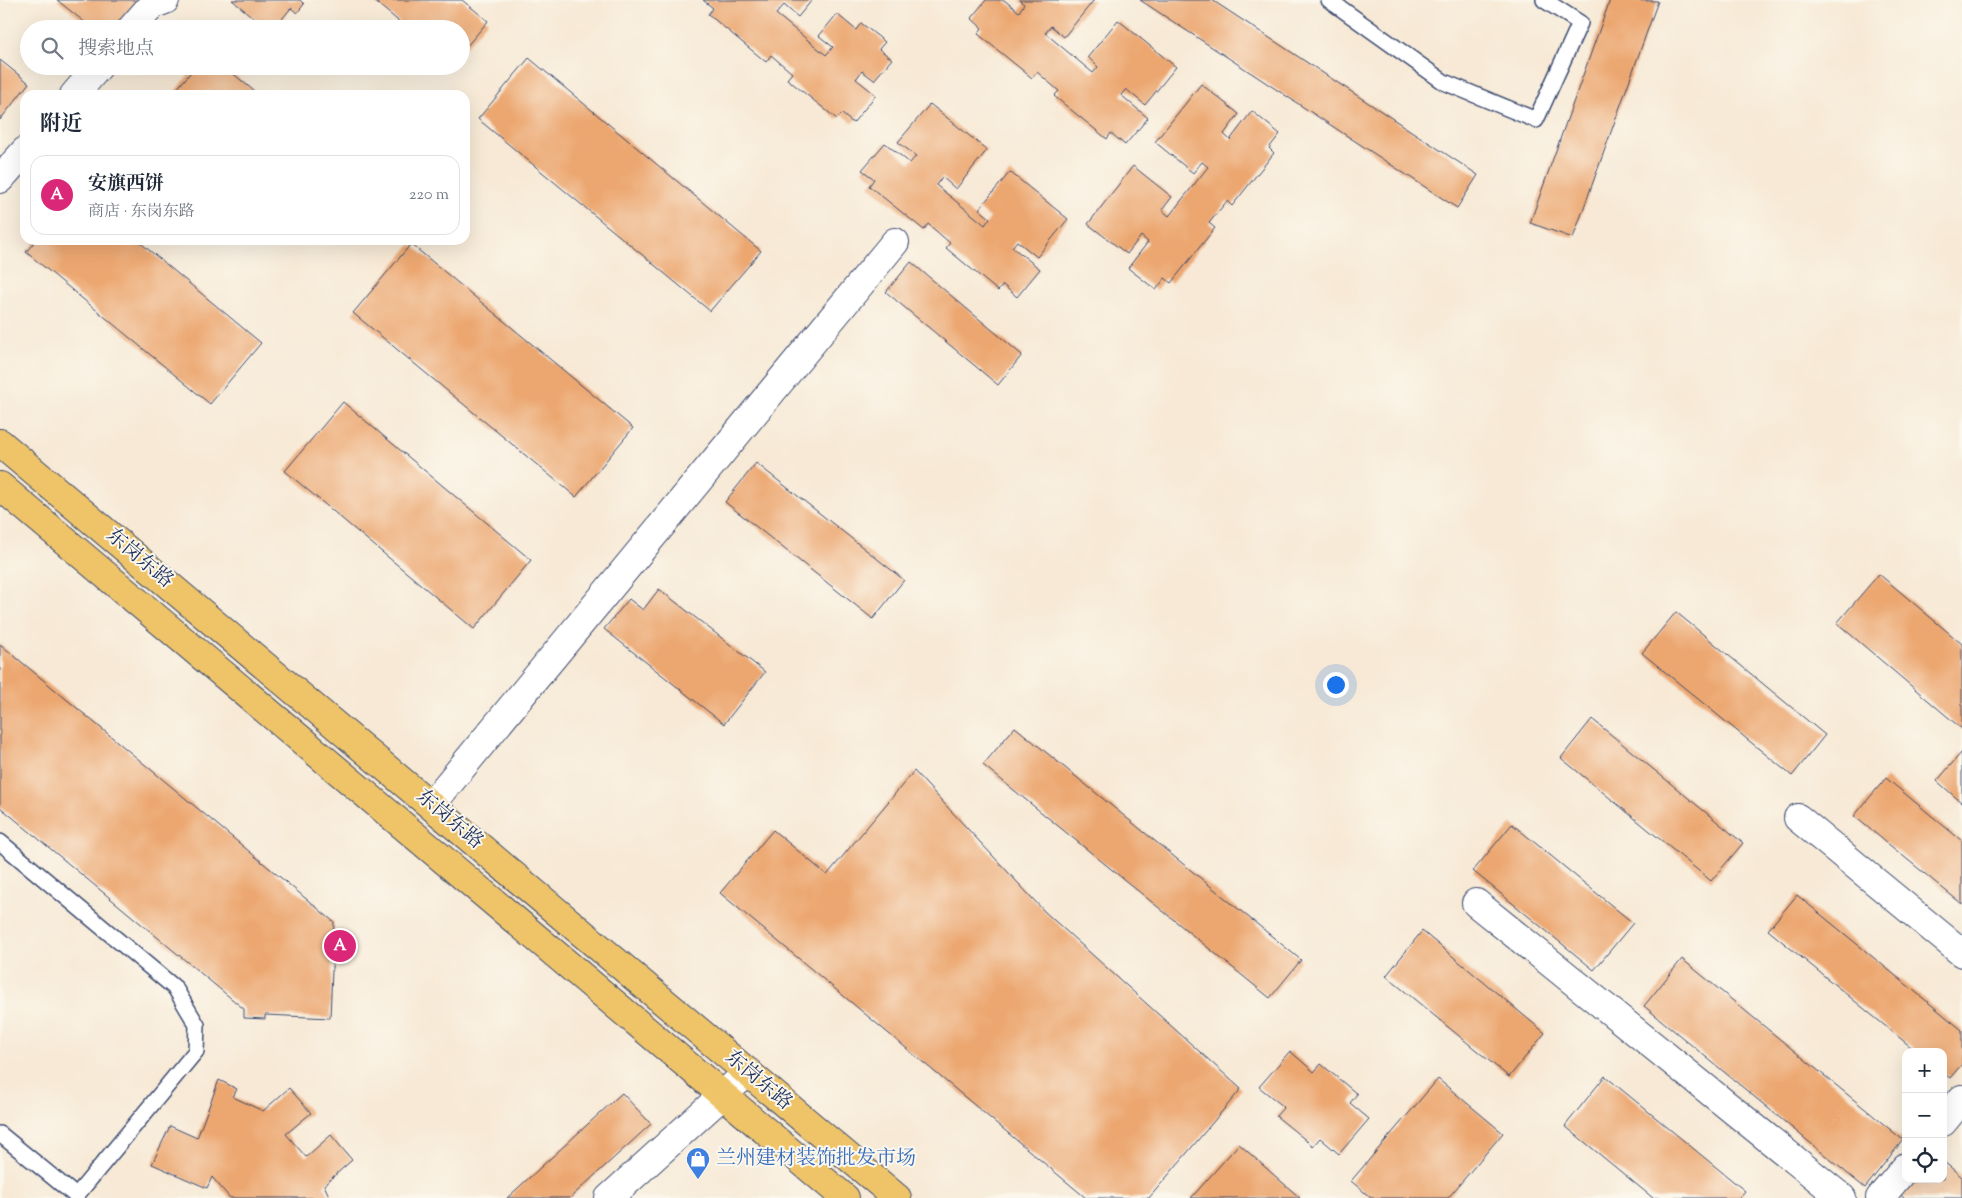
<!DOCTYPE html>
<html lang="zh">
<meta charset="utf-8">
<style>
:root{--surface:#fff;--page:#f2f2f3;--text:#1f2937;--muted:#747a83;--line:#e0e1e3;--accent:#db2777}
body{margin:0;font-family:"Sorts Mill Goudy","Noto Serif SC",serif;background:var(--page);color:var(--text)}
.controls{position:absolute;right:15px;bottom:15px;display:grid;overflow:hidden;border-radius:10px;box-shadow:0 5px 20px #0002}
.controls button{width:45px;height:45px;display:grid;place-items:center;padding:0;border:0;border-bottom:1px solid var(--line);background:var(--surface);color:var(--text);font:25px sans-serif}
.you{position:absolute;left:1335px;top:684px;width:18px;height:18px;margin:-12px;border:4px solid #fff;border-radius:50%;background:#1a73e8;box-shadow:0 0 0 8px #1a73e833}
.badge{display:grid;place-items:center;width:32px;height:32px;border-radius:50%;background:var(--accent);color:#fff;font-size:16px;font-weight:700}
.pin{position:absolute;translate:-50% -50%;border:2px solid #fff;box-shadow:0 1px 5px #0006}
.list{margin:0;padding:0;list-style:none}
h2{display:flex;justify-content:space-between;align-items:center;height:65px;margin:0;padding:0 20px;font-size:21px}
h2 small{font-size:16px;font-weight:400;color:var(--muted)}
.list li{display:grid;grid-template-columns:32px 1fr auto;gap:15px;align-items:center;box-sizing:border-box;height:80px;margin:0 10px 10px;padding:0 10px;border:1px solid var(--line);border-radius:15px}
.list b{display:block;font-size:19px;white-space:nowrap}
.list p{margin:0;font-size:16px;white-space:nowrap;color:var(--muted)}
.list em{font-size:16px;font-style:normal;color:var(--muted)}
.icon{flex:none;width:28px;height:28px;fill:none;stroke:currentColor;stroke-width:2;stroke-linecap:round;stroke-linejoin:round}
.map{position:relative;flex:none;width:1962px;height:1198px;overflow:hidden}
.search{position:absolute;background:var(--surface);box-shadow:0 5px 20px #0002;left:20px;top:20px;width:450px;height:55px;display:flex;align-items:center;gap:12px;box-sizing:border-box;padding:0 18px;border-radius:28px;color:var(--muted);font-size:19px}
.panel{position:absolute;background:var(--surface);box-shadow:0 5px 20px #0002;left:20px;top:90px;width:450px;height:155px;border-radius:15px}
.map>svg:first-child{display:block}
.building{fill:#eca771}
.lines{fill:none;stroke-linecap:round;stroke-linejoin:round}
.service-casing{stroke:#3c4b70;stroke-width:18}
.minor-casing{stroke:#3c4b70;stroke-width:30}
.primary-casing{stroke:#3c4b70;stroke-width:30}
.service{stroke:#fff;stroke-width:15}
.minor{stroke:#fff;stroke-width:28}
.primary{stroke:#efc469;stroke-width:28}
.labels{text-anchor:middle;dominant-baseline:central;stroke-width:4;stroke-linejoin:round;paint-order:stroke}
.street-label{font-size:20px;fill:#1b2f5e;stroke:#fbf7ec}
.shop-label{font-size:20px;fill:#366cbe;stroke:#fbf7ec;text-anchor:start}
</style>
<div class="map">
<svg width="1962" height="1198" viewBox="0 0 1962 1198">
<rect width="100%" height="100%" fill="#fbf7ec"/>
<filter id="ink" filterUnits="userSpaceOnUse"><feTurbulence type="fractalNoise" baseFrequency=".02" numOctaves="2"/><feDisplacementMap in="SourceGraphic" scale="10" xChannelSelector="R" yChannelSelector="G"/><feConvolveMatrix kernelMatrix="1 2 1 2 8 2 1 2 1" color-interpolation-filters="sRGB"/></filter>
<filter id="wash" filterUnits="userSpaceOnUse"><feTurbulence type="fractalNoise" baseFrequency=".0096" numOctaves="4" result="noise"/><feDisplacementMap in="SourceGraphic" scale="20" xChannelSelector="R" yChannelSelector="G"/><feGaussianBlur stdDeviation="1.12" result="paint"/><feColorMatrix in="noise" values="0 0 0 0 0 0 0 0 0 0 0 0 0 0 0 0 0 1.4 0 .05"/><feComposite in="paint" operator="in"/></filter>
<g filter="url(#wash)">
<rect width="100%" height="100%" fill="#f7e9d5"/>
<g id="blocks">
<g class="building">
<path d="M57,0H146L122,29H93Z"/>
<path d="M232,0H300L304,4L297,13L291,8L274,29H267Z"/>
<path d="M373,0H462L488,21L461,53V29H408Z"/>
<path d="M703,0H812L798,17L784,5L776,14L826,55L833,47L819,36L837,14L856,30L861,23L885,42L879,49L892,59L874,80L862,71L856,79L876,95L853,123L842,114L837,119L787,79L792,73L771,55L766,62L708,14L713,8Z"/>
<path d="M986,0H1004L1019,12L1024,4L1019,0H1094L1064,37L1051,26L1045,33L1093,73L1098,67L1088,57L1118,20L1176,67L1145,105L1126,89L1121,95L1148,118L1125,145L1111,133L1107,139L1054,96L1059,91L1037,72L1032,78L978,34L982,28L971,18Z"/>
<path d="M1140,0H1212L1478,175L1457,208Z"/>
<path d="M1610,0L1658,1L1573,238L1530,223Z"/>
<path d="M529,58L761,251L710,311L478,119Z"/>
<path d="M0,60L29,83L0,120Z"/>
<path d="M196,66H224L259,95H181L176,90Z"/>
<path d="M1201,84L1239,114L1224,134L1230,140L1252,111L1280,134L1269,148L1274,153L1232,206L1227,201L1209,223L1215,228L1171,283L1165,278L1156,290L1128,268L1148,242L1141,236L1127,254L1088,224L1133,166L1172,197L1162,210L1169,216L1208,167L1202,162L1193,173L1155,142Z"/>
<path d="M930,104L987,150L956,189L942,177L936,185L985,225L990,218L979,209L1010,172L1068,219L1037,257L1017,241L1012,247L1040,269L1017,297L1003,285L998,291L946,248L950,243L928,224L924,230L869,186L874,179L862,170L885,143L910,163L916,156L898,142Z"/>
<path d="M36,240H137L261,343L210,404L26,252Z"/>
<path d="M411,244L633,428L576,497L353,313Z"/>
<path d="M911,262L1022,355L998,385L886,292Z"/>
<path d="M343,402L531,560L474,629L285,471Z"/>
<path d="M756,463L904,580L873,619L725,502Z"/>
<path d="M1879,574L1962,644V729L1837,623Z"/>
<path d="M659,589L765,672L724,724L604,629L629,599L643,610Z"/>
<path d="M1676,612L1825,735L1792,776L1642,653Z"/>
<path d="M0,644L334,922L330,1018L265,1015V1019L244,1018V1009L0,807Z"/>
<path d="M1592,719L1743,843L1711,881L1561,758Z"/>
<path d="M1015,727L1301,960L1270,998L983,765Z"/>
<path d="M1962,752V803L1937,781Z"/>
<path d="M914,771L1045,912L1241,1089L1149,1198H1086L720,893L773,830L827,875Z"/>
<path d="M1886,778L1962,841V904L1854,816Z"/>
<path d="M1512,824L1633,923L1594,970L1473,871Z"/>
<path d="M1797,895L1962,1030V1064L1950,1078L1943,1073V1052H1917L1768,930Z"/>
<path d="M1422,931L1545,1033L1509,1077L1386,976Z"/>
<path d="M1682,959L1903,1140L1865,1188L1644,1006Z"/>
<path d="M1290,1051L1314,1072L1321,1064L1357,1094L1350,1103L1369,1119L1339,1154L1320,1138L1313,1146L1276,1116L1284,1107L1259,1087Z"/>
<path d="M1605,1076L1745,1191L1739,1198H1653L1565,1126Z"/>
<path d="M1438,1079L1503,1133L1448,1198H1371L1351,1181Z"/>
<path d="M219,1080L237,1089L233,1097L263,1111L289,1088L311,1113L286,1134L306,1157L331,1135L352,1160L324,1185L330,1198H230L212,1177L207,1188L152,1164L170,1126L197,1138Z"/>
<path d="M622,1093L651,1124L570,1198H507Z"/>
<path d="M1239,1144L1300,1198H1191Z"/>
<path d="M1943,1161L1962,1177V1198H1904L1897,1192L1907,1179H1943Z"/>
</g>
</g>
</g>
<g filter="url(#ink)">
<use href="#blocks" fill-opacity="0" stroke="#3c4b70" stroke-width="1"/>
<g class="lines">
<g class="service-casing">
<g id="service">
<path d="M1329,0L1444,82L1536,120L1580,23L1544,0"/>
<path d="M0,842L175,988L197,1025L196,1051L76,1196L0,1134"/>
</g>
</g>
<g class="minor-casing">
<g id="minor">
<path d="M131,29L152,5L165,0"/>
<path d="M74,95L99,66"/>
<path d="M0,179L25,151"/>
<path d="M431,805L895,242"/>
<path d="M1798,818L1962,953"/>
<path d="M1476,903L1842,1198"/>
<path d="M1943,1122L1962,1099"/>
<path d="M609,1198L748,1072"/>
<path d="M1880,1198L1906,1167"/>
</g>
</g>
<g class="primary-casing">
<g id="primary">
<path d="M0,443L897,1198"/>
<path d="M0,486L845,1198"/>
</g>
</g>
<use href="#service" class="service"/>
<use href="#minor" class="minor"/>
<use href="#primary" class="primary"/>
</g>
</g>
<defs>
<g id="shop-pin" transform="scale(1.25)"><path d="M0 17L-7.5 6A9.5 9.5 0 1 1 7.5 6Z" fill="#3f7fe0" stroke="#fbf7ec"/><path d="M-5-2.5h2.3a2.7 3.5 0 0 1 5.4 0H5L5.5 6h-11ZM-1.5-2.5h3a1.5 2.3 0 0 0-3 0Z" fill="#fff"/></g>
</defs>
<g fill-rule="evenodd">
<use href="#shop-pin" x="698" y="1159"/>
</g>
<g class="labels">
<g class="street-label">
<text transform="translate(139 559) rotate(40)">东岗东路</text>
<text transform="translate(449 820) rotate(40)">东岗东路</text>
<text transform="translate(758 1081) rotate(40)">东岗东路</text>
</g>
<g class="shop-label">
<text x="716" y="1159">兰州建材装饰批发市场</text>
</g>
</g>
</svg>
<div class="controls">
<button>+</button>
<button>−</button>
<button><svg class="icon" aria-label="locate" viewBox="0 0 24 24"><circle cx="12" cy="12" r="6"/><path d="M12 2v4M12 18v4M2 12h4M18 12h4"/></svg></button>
</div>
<div class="you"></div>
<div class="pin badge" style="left:340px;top:946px">A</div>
<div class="search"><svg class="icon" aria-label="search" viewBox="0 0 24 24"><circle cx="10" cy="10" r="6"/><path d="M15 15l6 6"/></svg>搜索地点</div>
<section class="panel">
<h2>附近<small></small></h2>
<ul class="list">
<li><span class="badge">A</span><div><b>安旗西饼</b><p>商店 · 东岗东路</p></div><em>220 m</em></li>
</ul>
</section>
</div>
